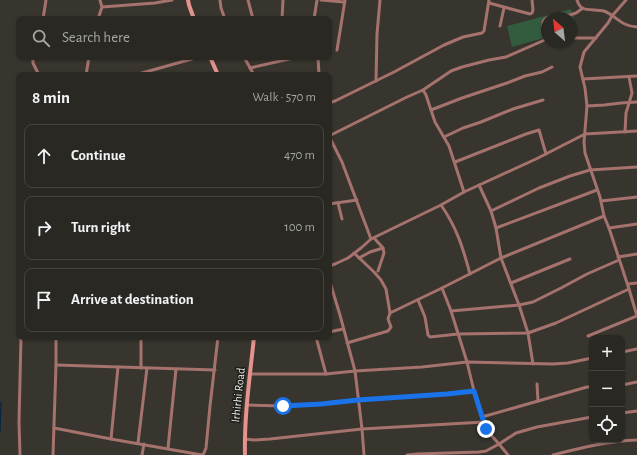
<!DOCTYPE html>
<meta charset="utf-8">
<style>
:root{--surface:#292822;--page:#31302a;--text:#f1f3f6;--muted:#a5a6a5;--line:#454440}
body{margin:0;font-family:"Alegreya Sans",sans-serif;background:var(--page);color:var(--text)}
.controls{position:absolute;right:12px;bottom:12px;display:grid;overflow:hidden;border-radius:8px;box-shadow:0 1px 3px #0004}
.controls button{width:36px;height:36px;display:grid;place-items:center;padding:0;border:0;border-bottom:1px solid var(--line);background:var(--surface);color:var(--text);font:20px sans-serif}
.compass{position:absolute;left:541px;top:12px;width:36px;height:36px;border-radius:50%;background:var(--surface);box-shadow:0 1px 3px #0004;rotate:332deg}
.stop{position:absolute;width:12px;height:12px;margin:-9px;border:3px solid #1a73e8;border-radius:50%;background:#fff}
.stop.end{background:#1a73e8;border-color:#fff;box-shadow:0 1px 4px #0008}
.list{margin:0;padding:0;list-style:none}
h2{display:flex;justify-content:space-between;align-items:center;height:52px;margin:0;padding:0 16px;font-size:17px}
h2 small{font-size:13px;font-weight:400;color:var(--muted)}
.list li{display:grid;grid-template-columns:26px 1fr auto;gap:12px;align-items:center;box-sizing:border-box;height:64px;margin:0 8px 8px;padding:0 8px;border:1px solid var(--line);border-radius:8px}
.list b{display:block;font-size:15px;white-space:nowrap}
.list em{font-size:13px;font-style:normal;color:var(--muted)}
.icon{flex:none;width:22px;height:22px;fill:none;stroke:currentColor;stroke-width:2;stroke-linecap:round;stroke-linejoin:round}
.map{position:relative;flex:none;width:637px;height:455px;overflow:hidden}
.search{position:absolute;background:var(--surface);box-shadow:0 1px 3px #0004;left:16px;top:16px;width:316px;height:44px;display:flex;align-items:center;gap:10px;box-sizing:border-box;padding:0 14px;border-radius:8px;color:var(--muted);font-size:15px}
.panel{position:absolute;background:var(--surface);box-shadow:0 1px 3px #0004;left:16px;top:72px;width:316px;height:268px;border-radius:8px}
.map>svg:first-child{display:block}
.green{fill:#335b3d}
.lines{fill:none;stroke-linecap:round;stroke-linejoin:round}
.stream{stroke:#002543;stroke-width:1}
.street{stroke:#a5726d;stroke-width:3}
.secondary{stroke:#e5938c;stroke-width:4}
.route{stroke:#1a73e8;stroke-width:5}
.labels{text-anchor:middle;dominant-baseline:central;stroke-width:3;stroke-linejoin:round;paint-order:stroke}
.street-label{font-size:12px;fill:#eae9e4;stroke:#1d1d19}
</style>
<div class="map">
<svg width="637" height="455" viewBox="0 0 637 455">
<rect width="100%" height="100%" fill="#37352e"/>
<path class="green" d="M571,9L577,30L571,31V18H547V37L512,47L507,26Z"/>
<g class="lines">
<path class="stream" d="M0,402L1,403L0,432"/>
<g class="street">
<path d="M220,0L221,8L225,19"/>
<path d="M248,0L253,19"/>
<path d="M321,0L344,2"/>
<path d="M577,0C578,3 579,6 582,8C588,11 597,9 604,11C617,16 620,26 637,27"/>
<path d="M489,3L530,14L532,13L533,10L532,0"/>
<path d="M102,7L155,3L172,0"/>
<path d="M547,18L557,15H570L576,13L583,8"/>
<path d="M547,18C540,21 543,29 547,34"/>
<path d="M43,19L46,0"/>
<path d="M98,19L102,7L100,0"/>
<path d="M282,19L283,0"/>
<path d="M314,19L317,0"/>
<path d="M500,26L504,8"/>
<path d="M571,38H596"/>
<path d="M337,50L345,0"/>
<path d="M33,57V63L39,75"/>
<path d="M244,57L254,75"/>
<path d="M318,57L319,75"/>
<path d="M250,68L298,57"/>
<path d="M86,75L89,57"/>
<path d="M135,75L199,57"/>
<path d="M583,79L637,76"/>
<path d="M376,81L377,34L380,0"/>
<path d="M423,90L451,71L462,67L489,60L506,57L547,39"/>
<path d="M329,103L335,101L394,72L444,45L463,37L482,33L484,31L489,0"/>
<path d="M587,106L604,105L621,103L637,102"/>
<path d="M431,110L462,98L507,83L525,76L542,72L552,67"/>
<path d="M625,132L626,113L632,93L629,77"/>
<path d="M444,137L463,128L481,122L513,109L543,100"/>
<path d="M455,162L526,134L539,130L546,154"/>
<path d="M479,185L491,211L496,228L501,258L519,305L528,333L533,364"/>
<path d="M601,201L637,197"/>
<path d="M338,203L342,219"/>
<path d="M329,204L357,200"/>
<path d="M441,205C457,228 463,248 470,274"/>
<path d="M491,211L539,188L570,176L590,170L637,167"/>
<path d="M496,228L597,190"/>
<path d="M609,228L637,224"/>
<path d="M374,238L383,248L384,253L378,271"/>
<path d="M371,239L342,162L329,136L407,97L423,90L426,95L435,122L449,146L464,192"/>
<path d="M618,257L637,254"/>
<path d="M359,258L370,252L383,248"/>
<path d="M329,266L335,264L348,258L361,248L371,239L441,205L464,192L536,159L585,134L637,131"/>
<path d="M329,279L340,315L355,371L362,429L364,455"/>
<path d="M511,283L570,259"/>
<path d="M628,284L637,283"/>
<path d="M442,288L451,311L467,362L474,391L484,422L491,435L499,444L508,455"/>
<path d="M418,300L425,317L428,335L430,337L458,334L528,333L556,323L629,289"/>
<path d="M451,311L519,305L533,302L561,288L587,274L619,260"/>
<path d="M390,313L442,288L501,258L604,216"/>
<path d="M329,332L343,329"/>
<path d="M588,336L637,316L629,289L609,228L604,216L600,197L585,153L584,142L587,106L585,88L580,67L584,52L608,23L612,16L626,0"/>
<path d="M316,337L326,374"/>
<path d="M347,343L388,331L391,327L388,319L390,313L386,289L381,280L374,272L354,253"/>
<path d="M622,352L637,349"/>
<path d="M56,365L215,370"/>
<path d="M141,368V337"/>
<path d="M251,374H326L355,371L422,367L467,362L553,364L568,363L592,358"/>
<path d="M537,384L538,401"/>
<path d="M622,385L637,382"/>
<path d="M247,405L283,406L321,404L358,400L447,394L474,391"/>
<path d="M622,413L637,411"/>
<path d="M482,417L587,387H592"/>
<path d="M54,428L111,439L202,455L204,453L206,448L210,406L218,337"/>
<path d="M111,439L118,367"/>
<path d="M245,439L254,440L270,439L362,429L484,422"/>
<path d="M138,443L147,368"/>
<path d="M168,448L176,369"/>
<path d="M20,455L19,422L21,337"/>
<path d="M53,455L56,365V337"/>
<path d="M142,455L144,444"/>
<path d="M407,455L417,454L479,452L486,451L499,444L516,433L537,427L592,417"/>
<path d="M553,455C580,448 608,441 637,440"/>
</g>
<g class="secondary">
<path d="M188,0L189,5L194,19"/>
<path d="M210,57L218,75"/>
<path d="M245,455C244,416 250,376 254,337"/>
</g>
</g>
<g class="lines">
<path class="route" d="M283,406L321,404L358,400L447,394L474,391L486,429"/>
</g>
<g class="labels">
<g class="street-label">
<text transform="translate(238 395) rotate(-84)">Irhirhi Road</text>
</g>
</g>
</svg>
<div class="controls">
<button>+</button>
<button>−</button>
<button><svg class="icon" aria-label="locate" viewBox="0 0 24 24"><circle cx="12" cy="12" r="6"/><path d="M12 2v4M12 18v4M2 12h4M18 12h4"/></svg></button>
</div>
<svg class="compass" viewBox="-18 -18 36 36"><path d="M0-13l5 13h-10z" fill="#e53935"/><path d="M0 13l5-13h-10z" fill="#a5a6a5"/></svg>
<div class="stop" style="left:283px;top:406px"></div>
<div class="stop end" style="left:486px;top:429px"></div>
<div class="search"><svg class="icon" aria-label="search" viewBox="0 0 24 24"><circle cx="10" cy="10" r="6"/><path d="M15 15l6 6"/></svg>Search here</div>
<section class="panel">
<h2>8 min<small>Walk · 570 m</small></h2>
<ul class="list">
<li><svg class="icon" aria-label="ahead" viewBox="0 0 24 24"><path d="M12 20V5M6 11l6-6 6 6"/></svg><div><b>Continue</b></div><em>470 m</em></li>
<li><svg class="icon" aria-label="right" viewBox="0 0 24 24"><path d="M7 20v-9h11M14 6l5 5-5 5"/></svg><div><b>Turn right</b></div><em>100 m</em></li>
<li><svg class="icon" aria-label="arrive" viewBox="0 0 24 24"><path d="M6 21V4h12l-3 4 3 4H6"/></svg><div><b>Arrive at destination</b></div></li>
</ul>
</section>
</div>
